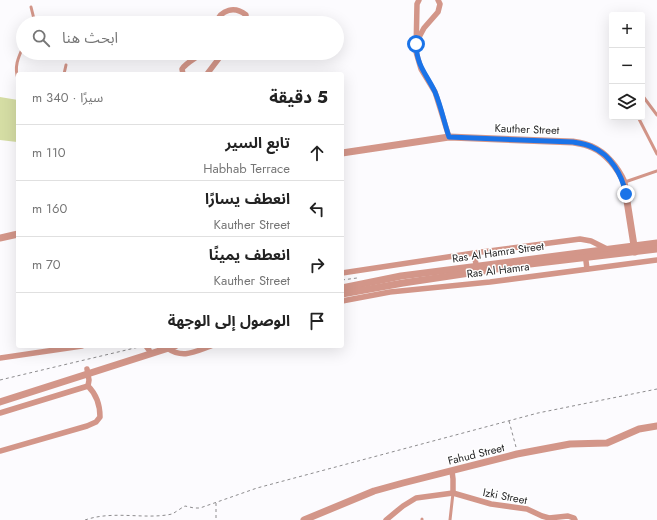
<!DOCTYPE html>
<html lang="ar">
<meta charset="utf-8">
<style>
:root{--surface:#fff;--page:#f2f2f2;--text:#222;--muted:#767676;--line:#e0e0e0}
body{margin:0;font-family:Jost,"Noto Sans Arabic",sans-serif;background:var(--page);color:var(--text);direction:rtl}
.controls{position:absolute;right:12px;top:12px;display:grid;overflow:hidden;border-radius:4px;box-shadow:0 4px 16px #0002}
.controls button{width:36px;height:36px;display:grid;place-items:center;padding:0;border:0;border-bottom:1px solid var(--line);background:var(--surface);color:var(--text);font:20px sans-serif}
.stop{position:absolute;width:12px;height:12px;margin:-9px;border:3px solid #1a73e8;border-radius:50%;background:#fff}
.stop.end{background:#1a73e8;border-color:#fff;box-shadow:0 1px 4px #0008}
.list{margin:0;padding:0;list-style:none}
h2{display:flex;justify-content:space-between;align-items:center;height:52px;margin:0;padding:0 16px;font-size:17px}
h2 small{font-size:13px;font-weight:400;color:var(--muted)}
.list li{display:grid;grid-template-columns:26px 1fr auto;gap:12px;align-items:center;box-sizing:border-box;height:56px;padding:0 16px;border-top:1px solid var(--line)}
.list b{display:block;font-size:15px;white-space:nowrap}
.list p{margin:0;font-size:13px;white-space:nowrap;color:var(--muted)}
.list em{font-size:13px;font-style:normal;color:var(--muted)}
.icon{flex:none;width:22px;height:22px;fill:none;stroke:currentColor;stroke-width:2;stroke-linecap:round;stroke-linejoin:round}
.map{position:relative;flex:none;width:657px;height:520px;overflow:hidden;direction:ltr}
.search{position:absolute;background:var(--surface);box-shadow:0 4px 16px #0002;left:16px;top:16px;width:328px;height:44px;display:flex;align-items:center;gap:10px;box-sizing:border-box;padding:0 14px;border-radius:22px;color:var(--muted);font-size:15px}
.panel{position:absolute;background:var(--surface);box-shadow:0 4px 16px #0002;left:16px;top:72px;width:328px;height:276px;border-radius:4px;direction:rtl}
.map>svg:first-child{display:block}
.green{fill:#d5dda4}
.lines{fill:none;stroke-linecap:round;stroke-linejoin:round}
.path{stroke:#8d8c8e;stroke-width:1;stroke-dasharray:3 3;stroke-linecap:butt}
.service{stroke:#d39689;stroke-width:3}
.minor{stroke:#d39689;stroke-width:5.5}
.tertiary{stroke:#d39689;stroke-width:7}
.route{stroke:#1a73e8;stroke-width:5}
.labels{text-anchor:middle;dominant-baseline:central;stroke-width:3;stroke-linejoin:round;paint-order:stroke}
.street-label{font-size:11px;fill:#252526;stroke:#fff}
</style>
<div class="map">
<svg width="657" height="520" viewBox="0 0 657 520">
<rect width="100%" height="100%" fill="#fcfbfe"/>
<path class="green" d="M0,97L18,100L17,142L0,140Z"/>
<g class="lines">
<g class="path">
<path d="M342,280L357,278"/>
<path d="M0,380L139,347"/>
<path d="M509,421L516,447"/>
<path d="M216,503V520"/>
<path d="M85,520C114,510 145,520 172,514C176,512 181,508 185,506L194,508H200L257,488L538,413L657,389"/>
</g>
<g class="service">
<path d="M31,7L35,23"/>
<path d="M64,74L66,65"/>
<path d="M18,79C14,67 18,58 23,47"/>
<path d="M642,95L657,115"/>
<path d="M638,117L657,154"/>
<path d="M625,182L657,171"/>
<path d="M422,519V520"/>
<path d="M450,520L453,493"/>
</g>
<g class="minor">
<path d="M419,0L417,4L416,52L421,69L435,92L449,137"/>
<path d="M216,23C221,9 235,6 246,15V23"/>
<path d="M417,41L424,28L438,12L440,4L438,0"/>
<path d="M183,74L182,69C187,62 195,59 202,53"/>
<path d="M207,74L223,53"/>
<path d="M474,253L477,270"/>
<path d="M585,253L587,269"/>
<path d="M342,273L474,253L580,239L591,241L607,249"/>
<path d="M342,301L390,292L490,282L657,260"/>
<path d="M146,346L149,350"/>
<path d="M167,348C183,359 194,352 211,346"/>
<path d="M0,358L82,346"/>
<path d="M87,369L89,380L88,386"/>
<path d="M0,413L88,386"/>
<path d="M0,451L87,426L96,422L100,417C100,405 96,394 88,386"/>
<path d="M452,471L453,479V493"/>
<path d="M386,520L403,506L416,498L453,493L491,504L527,509L542,516L549,518L568,516L574,518L575,520"/>
</g>
<g class="tertiary">
<path d="M342,153L449,137L573,142C579,143 586,144 592,147C606,153 618,168 624,182L635,252"/>
<path d="M0,238L18,234"/>
<path d="M342,288L401,276L657,243"/>
<path d="M342,294L403,283L530,264L657,249"/>
<path d="M0,402L175,346"/>
<path d="M304,520L374,491L403,483L517,454L570,444L607,443L639,429L657,426"/>
</g>
</g>
<g class="lines">
<path class="route" d="M416,44C417,67 426,73 435,92C441,106 444,122 449,137L573,142C579,143 586,144 592,147C611,155 622,175 626,194"/>
</g>
<g class="labels">
<g class="street-label">
<text transform="translate(527 129) rotate(2)">Kauther Street</text>
<text transform="translate(498 252) rotate(-8)">Ras Al Hamra Street</text>
<text transform="translate(498 270) rotate(-7)">Ras Al Hamra</text>
<text transform="translate(476 454) rotate(-14)">Fahud Street</text>
<text transform="translate(505 496) rotate(11)">Izki Street</text>
</g>
</g>
</svg>
<div class="controls">
<button>+</button>
<button>−</button>
<button><svg class="icon" aria-label="layers" viewBox="0 0 24 24"><path d="M12 4l9 5-9 5-9-5zM3 14l9 5 9-5"/></svg></button>
</div>
<div class="stop" style="left:416px;top:44px"></div>
<div class="stop end" style="left:626px;top:194px"></div>
<div class="search"><svg class="icon" aria-label="search" viewBox="0 0 24 24"><circle cx="10" cy="10" r="6"/><path d="M15 15l6 6"/></svg>ابحث هنا</div>
<section class="panel">
<h2>5 دقيقة<small>سيرًا · 340 m</small></h2>
<ul class="list">
<li><svg class="icon" aria-label="ahead" viewBox="0 0 24 24"><path d="M12 20V5M6 11l6-6 6 6"/></svg><div><b>تابع السير</b><p>Habhab Terrace</p></div><em>110 m</em></li>
<li><svg class="icon" aria-label="left" viewBox="0 0 24 24"><path d="M17 20v-9H6M10 6l-5 5 5 5"/></svg><div><b>انعطف يسارًا</b><p>Kauther Street</p></div><em>160 m</em></li>
<li><svg class="icon" aria-label="right" viewBox="0 0 24 24"><path d="M7 20v-9h11M14 6l5 5-5 5"/></svg><div><b>انعطف يمينًا</b><p>Kauther Street</p></div><em>70 m</em></li>
<li><svg class="icon" aria-label="arrive" viewBox="0 0 24 24"><path d="M6 21V4h12l-3 4 3 4H6"/></svg><div><b>الوصول إلى الوجهة</b></div></li>
</ul>
</section>
</div>
